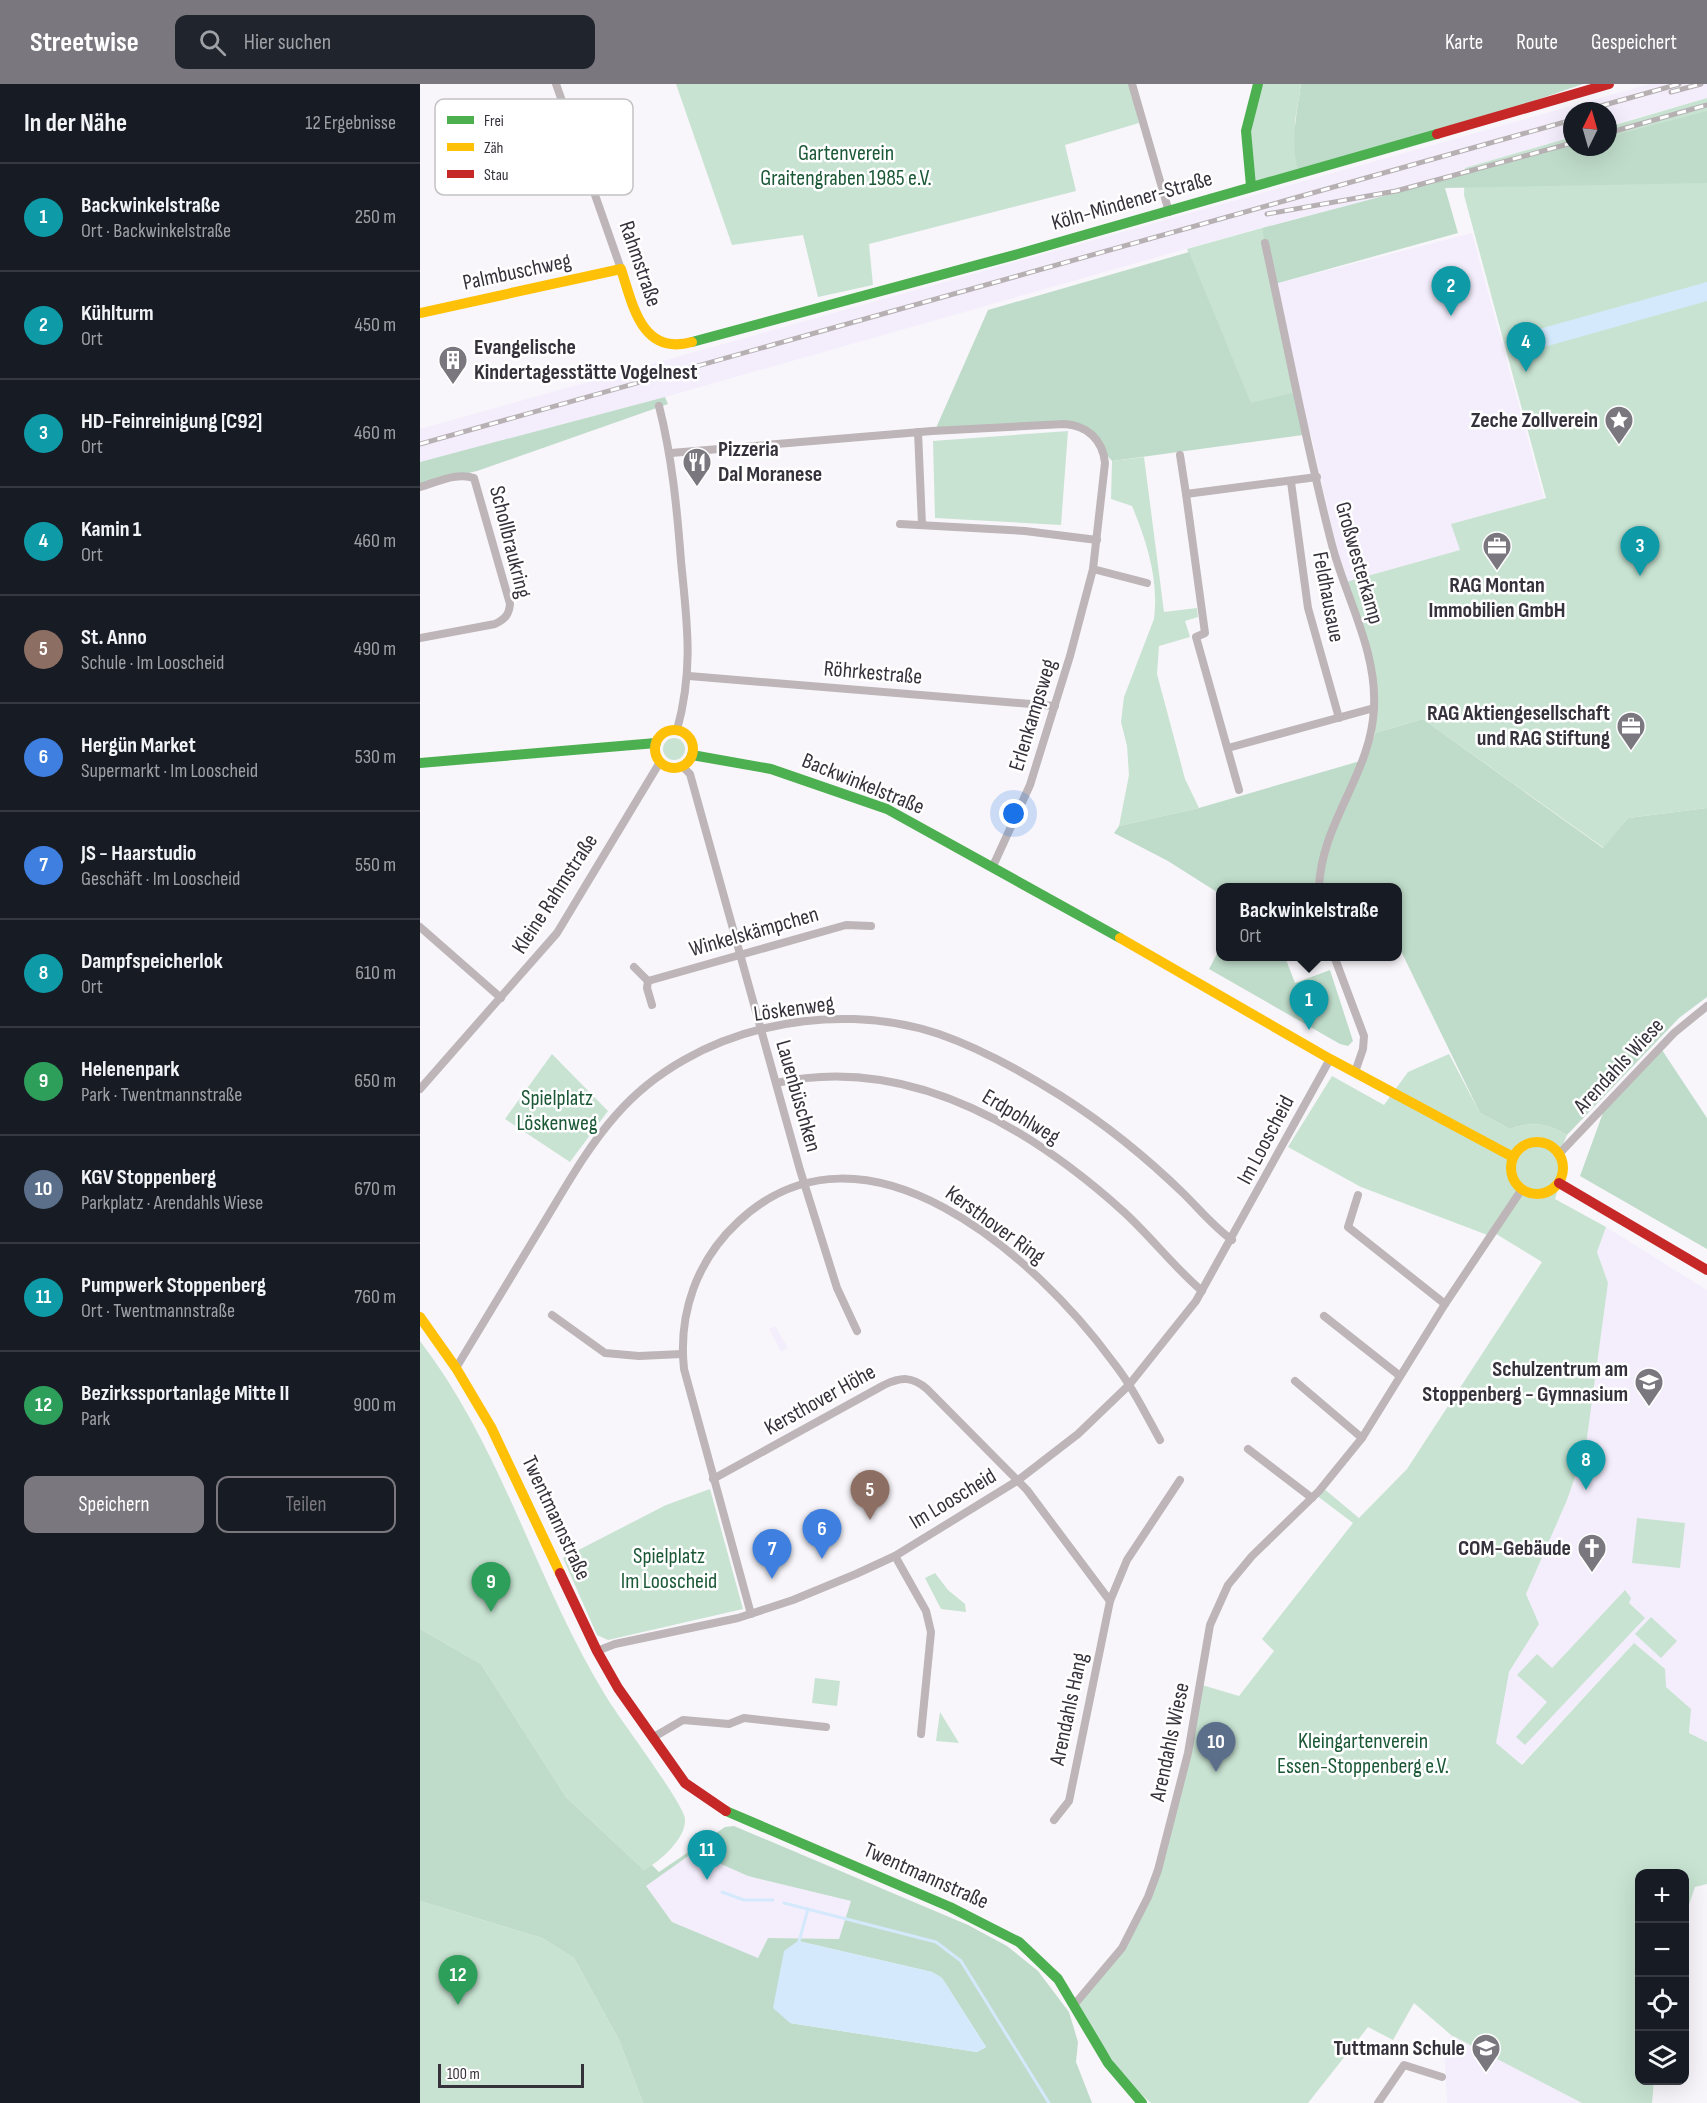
<!DOCTYPE html>
<html lang="de">
<meta charset="utf-8">
<style>
:root{--surface:#171b24;--page:#20242c;--text:#f1f3f6;--muted:#9ea1a6;--line:#363941;--accent:#7a777e}
body{margin:0;font-family:"Sofia Sans Condensed",sans-serif;background:var(--page);color:var(--text)}
.controls{position:absolute;right:18px;bottom:18px;display:grid;overflow:hidden;border-radius:12px;box-shadow:0 6px 24px #0002}
.controls button{width:54px;height:54px;display:grid;place-items:center;padding:0;border:0;border-bottom:2px solid var(--line);background:var(--surface);color:var(--text);font:30px sans-serif}
.compass{position:absolute;left:1143px;top:18px;width:54px;height:54px;border-radius:50%;background:var(--surface);box-shadow:0 6px 24px #0002;rotate:5deg}
.scale{position:absolute;left:18px;bottom:15px;width:146px;box-sizing:border-box;padding-left:6px;border:3px solid #36323c;border-top:0;font-size:16px;line-height:21px;white-space:nowrap;color:#36323c;-webkit-text-stroke:4px #fff;paint-order:stroke}
.you{position:absolute;left:594px;top:730px;width:21px;height:21px;margin:-15px;border:4px solid #fff;border-radius:50%;background:#1a73e8;box-shadow:0 0 0 9px #1a73e833}
.badge{display:grid;place-items:center;width:39px;height:39px;border-radius:50%;background:var(--accent);color:#fff;font-size:20px;font-weight:700}
.pin{position:absolute;translate:-50% -50px;filter:drop-shadow(0 2px 3px #0008)}
.pin::after{content:'';position:absolute;top:32px;width:21px;height:18px;background:inherit;clip-path:polygon(0 0,100% 0,50% 100%)}
.popup{position:absolute;left:796px;top:799px;width:186px;height:78px;box-sizing:border-box;display:grid;place-content:center;border-radius:12px;background:var(--surface);filter:drop-shadow(0 2px 4px #0005);font-size:20px;white-space:nowrap;color:var(--muted)}
.popup b{font-size:22px;color:var(--text)}
.popup::after{content:'';position:absolute;left:50%;top:100%;margin-left:-12px;border:12px solid transparent;border-top-color:var(--surface)}
.list{margin:0;padding:0;list-style:none}
h2{display:flex;justify-content:space-between;align-items:center;height:78px;margin:0;padding:0 24px;font-size:26px}
h2 small{font-size:20px;font-weight:400;color:var(--muted)}
.list li{display:grid;grid-template-columns:39px 1fr auto;gap:18px;align-items:center;box-sizing:border-box;height:108px;padding:0 24px;border-top:2px solid var(--line)}
.list b{display:block;font-size:22px;white-space:nowrap}
.list p{margin:0;font-size:20px;white-space:nowrap;color:var(--muted)}
.list em{font-size:20px;font-style:normal;color:var(--muted)}
.actions{display:flex;gap:12px;padding:18px 24px}
.actions a{flex:1;padding:14px 0;border:2px solid var(--accent);border-radius:12px;text-align:center;font-size:21px;color:var(--accent)}
.actions .main{background:var(--accent);color:#fff}
.icon{flex:none;width:33px;height:33px;fill:none;stroke:currentColor;stroke-width:2;stroke-linecap:round;stroke-linejoin:round}
.map{position:relative;flex:none;width:1287px;height:2019px;overflow:hidden}
header{display:flex;align-items:center;gap:36px;box-sizing:border-box;height:84px;padding:0 30px;background:var(--accent);color:#fff}
header strong{font-size:28px}
nav{display:flex;gap:33px;margin-inline-start:auto;font-size:21px}
.search{width:420px;height:54px;background:var(--page);display:flex;align-items:center;gap:15px;box-sizing:border-box;padding:0 21px;border-radius:12px;color:var(--muted);font-size:22px}
main{display:flex}
aside{flex:1;background:var(--surface)}
.map>svg:first-child{display:block}
.built{fill:#f4eefc}
.green{fill:#c8e3d2}
.forest{fill:#bfdcca;fill-rule:evenodd}
.water{fill:#d4e9fb}
.lines{fill:none;stroke-linecap:round;stroke-linejoin:round}
.stream{stroke:#d4e9fb;stroke-width:3}
.street{stroke:#bdb5b8;stroke-width:8}
.fast{stroke:#4caf50;stroke-width:10}
.slow{stroke:#ffc107;stroke-width:10}
.jam{stroke:#c62828;stroke-width:10}
.rail-casing{stroke:#b6b0b3;stroke-width:5}
.rail{stroke:#fff;stroke-width:3;stroke-dasharray:9;stroke-linecap:butt}
.labels{text-anchor:middle;dominant-baseline:central;stroke-width:5;stroke-linejoin:round;paint-order:stroke}
.park-label{font-size:22px;fill:#1b5836;stroke:#fff}
.street-label{font-size:22px;fill:#36323c;stroke:#fff}
.poi-label{font-size:22px;font-weight:bold;fill:#36323c;stroke:#fff;text-anchor:end}
.key{fill:#fff;stroke:#c3c2c4;stroke-width:1.5}
.key-label{font-size:16px;fill:#36323c}
</style>
<header>
<strong>Streetwise</strong>
<div class="search"><svg class="icon" aria-label="search" viewBox="0 0 24 24"><circle cx="10" cy="10" r="6"/><path d="M15 15l6 6"/></svg>Hier suchen</div>
<nav><a>Karte</a><a>Route</a><a>Gespeichert</a></nav>
</header>
<main>
<aside>
<h2>In der Nähe<small>12 Ergebnisse</small></h2>
<ul class="list">
<li><span class="badge" style="background:#0f9aa8">1</span><div><b>Backwinkelstraße</b><p>Ort · Backwinkelstraße</p></div><em>250 m</em></li>
<li><span class="badge" style="background:#0f9aa8">2</span><div><b>Kühlturm</b><p>Ort</p></div><em>450 m</em></li>
<li><span class="badge" style="background:#0f9aa8">3</span><div><b>HD-Feinreinigung [C92]</b><p>Ort</p></div><em>460 m</em></li>
<li><span class="badge" style="background:#0f9aa8">4</span><div><b>Kamin 1</b><p>Ort</p></div><em>460 m</em></li>
<li><span class="badge" style="background:#8d6e63">5</span><div><b>St. Anno</b><p>Schule · Im Looscheid</p></div><em>490 m</em></li>
<li><span class="badge" style="background:#3f7fe0">6</span><div><b>Hergün Market</b><p>Supermarkt · Im Looscheid</p></div><em>530 m</em></li>
<li><span class="badge" style="background:#3f7fe0">7</span><div><b>JS - Haarstudio</b><p>Geschäft · Im Looscheid</p></div><em>550 m</em></li>
<li><span class="badge" style="background:#0f9aa8">8</span><div><b>Dampfspeicherlok</b><p>Ort</p></div><em>610 m</em></li>
<li><span class="badge" style="background:#2e9e5b">9</span><div><b>Helenenpark</b><p>Park · Twentmannstraße</p></div><em>650 m</em></li>
<li><span class="badge" style="background:#5c6f8a">10</span><div><b>KGV Stoppenberg</b><p>Parkplatz · Arendahls Wiese</p></div><em>670 m</em></li>
<li><span class="badge" style="background:#0f9aa8">11</span><div><b>Pumpwerk Stoppenberg</b><p>Ort · Twentmannstraße</p></div><em>760 m</em></li>
<li><span class="badge" style="background:#2e9e5b">12</span><div><b>Bezirkssportanlage Mitte II</b><p>Park</p></div><em>900 m</em></li>
</ul>
<div class="actions"><a class="main">Speichern</a><a>Teilen</a></div>
</aside>
<div class="map">
<svg width="1287" height="2019" viewBox="0 0 1287 2019">
<rect width="100%" height="100%" fill="#f8f6fa"/>
<g class="built">
<path d="M1230,0H1287V14L1188,42V27H1152V53L1045,84L1043,92L829,147L245,313L0,378V345Z"/>
<path d="M1052,149L1124,414L1032,440L1040,466L926,498L916,463L891,350L883,351L851,201Z"/>
<path d="M1186,1143L1287,1206V1658L1269,1649L1271,1625L1246,1603L1214,1559L1101,1681L1075,1659L1089,1588L1119,1540L1106,1510L1147,1416L1166,1361L1188,1199L1177,1168Z"/>
<path d="M355,1242L368,1264L361,1268L349,1245Z"/>
<path d="M274,1767L328,1792L431,1817L419,1856L348,1854L339,1875L252,1838L226,1802Z"/>
<path d="M1031,1951L1162,2019H1027L1024,1964Z"/>
</g>
<g class="green">
<path d="M256,0H710L719,39L645,61L656,107L449,160L453,201L398,213L383,151L312,161Z"/>
<path d="M839,0H881L875,37L878,86L832,100L830,30Z"/>
<path d="M1287,14V724L1208,734L1184,764L1003,635L955,649L956,602L926,498L1040,466L1031,440L1126,414L1044,111L1045,84L1152,53V63H1188V43Z"/>
<path d="M842,144L874,308L831,320L767,165Z"/>
<path d="M648,347L641,441L515,434L513,357Z"/>
<path d="M724,373L744,528L777,524L778,533L765,537L770,553L739,562L737,590L765,695L779,724L699,742L709,691L707,662L701,638L704,613L734,535C739,496 727,458 712,422L691,415L692,377Z"/>
<circle cx="254" cy="665" r="11"/>
<path d="M132,970L188,1027L150,1078L85,1035Z"/>
<path d="M1029,970L1060,1029L1090,1045C1112,1037 1127,1039 1147,1051L1139,1070L1143,1087L1135,1115L1186,1143L1177,1168L1188,1199L1166,1361L1147,1416L1106,1510L1119,1540L1089,1588L1076,1659L1102,1681L1214,1559L1245,1585L1246,1603L1271,1625L1269,1649L1287,1658V1800L1275,1803L1265,1832L1264,1790H1220V1996L1234,1997L1232,2019H1162L1031,1951L994,1919L973,1956L948,1943L888,2019H731C699,1993 679,1955 657,1920L704,1866L724,1828L782,1601L819,1612L854,1567L842,1555L933,1439L896,1411L903,1404L939,1434L987,1385L1122,1178L1073,1148L1070,1152L941,1103L868,1063L912,992L964,1021L988,988Z"/>
<path d="M0,1257C83,1365 116,1499 187,1614C199,1634 264,1720 265,1735C266,1755 240,1777 224,1786L146,1713L61,1580L0,1545Z"/>
<path d="M290,1405L323,1525L188,1556L177,1551L143,1474L246,1421Z"/>
<path d="M1217,1434L1265,1439L1260,1484L1212,1479Z"/>
<path d="M515,1489L528,1506L545,1520L546,1528L521,1525L505,1494Z"/>
<path d="M1205,1506L1211,1514L1209,1519L1225,1534L1105,1661L1096,1653L1127,1618L1097,1591L1117,1570L1132,1584Z"/>
<path d="M1231,1533L1257,1557L1241,1574L1215,1550Z"/>
<path d="M395,1594L420,1597L417,1622L392,1619Z"/>
<path d="M520,1628L539,1659L516,1657Z"/>
<path d="M0,1817L122,1854L154,1874L199,1956L223,2019H0Z"/>
</g>
<g class="forest">
<path d="M881,0H1163L1090,25L878,86C870,58 877,28 881,0Z"/>
<path d="M1287,27V99L1025,104L1038,149L851,201L842,144L1152,62L1188,63V53Z"/>
<path d="M769,168L831,319L874,308L883,351L692,377L660,340L516,344L568,226Z"/>
<path d="M245,313L248,320L57,387L0,400V378Z"/>
<path d="M1003,635L1183,764L1208,734L1287,724V913L1259,934L1147,1051C1127,1039 1112,1037 1090,1045L1060,1029L978,861V804H800V810L748,777L694,749L699,742L779,724L947,675L955,649Z"/>
<path d="M800,864V872L865,873L875,899L910,886L933,957L928,962L920,960L789,885Z"/>
<path d="M1242,966L1287,1034V1165L1160,1092L1184,1026Z"/>
<path d="M0,1545L61,1580L146,1713L224,1786L232,1781L239,1788L305,1743L314,1742L548,1841L587,1862L618,1887L649,1928L658,1958L656,1978L672,2019H223L199,1956L154,1874L122,1854L0,1817ZM274,1768L328,1792L431,1817L419,1855L348,1854L338,1874L252,1838L226,1802ZM378,1857L512,1888L522,1894L566,1963L557,1968L370,1939Z"/>
</g>
<g class="water">
<path d="M1287,198V217L1096,271L1091,253Z"/>
<path d="M378,1857L512,1888L522,1894L566,1963L557,1968L370,1939L353,1924L364,1867Z"/>
</g>
<g class="lines">
<g class="stream">
<path d="M302,1808L324,1816H353"/>
<path d="M364,1819L516,1858L541,1877L629,2019"/>
<path d="M378,1861L388,1825"/>
</g>
<g class="street">
<path d="M136,0L201,185"/>
<path d="M712,0L749,128"/>
<path d="M845,159C867,259 886,361 912,461C926,514 957,567 954,623C952,689 901,738 899,804"/>
<path d="M239,322C252,373 257,424 261,477C267,539 274,584 257,646"/>
<path d="M498,348L502,440"/>
<path d="M251,369L512,347L644,340C667,341 683,356 685,379L673,485L650,572L610,701L573,782"/>
<path d="M760,371L766,410"/>
<path d="M871,398L888,524L919,634"/>
<path d="M0,403C17,398 37,388 54,394L90,520C89,531 85,535 75,540L0,554"/>
<path d="M480,440L605,447L677,456"/>
<path d="M673,485L727,499"/>
<path d="M269,592L635,622"/>
<path d="M808,664L954,624"/>
<path d="M262,682L270,690L380,1086L417,1204L437,1247"/>
<path d="M819,706L776,553L785,549L766,410L897,393"/>
<path d="M0,843L81,914"/>
<path d="M914,872L944,952L943,965L935,988"/>
<path d="M214,883L228,897L227,904L232,921"/>
<path d="M228,897L426,841L451,842"/>
<path d="M356,999C488,970 610,1043 705,1129C732,1154 754,1183 782,1207"/>
<path d="M0,1005L137,849L240,678"/>
<path d="M1139,1070L1254,949L1287,922"/>
<path d="M938,1111L928,1143L1025,1220"/>
<path d="M132,1231L185,1269L219,1272L262,1270"/>
<path d="M904,1232L980,1292"/>
<path d="M36,1284C64,1238 92,1191 120,1145C144,1106 166,1065 196,1031C272,943 412,914 519,950C562,965 603,988 641,1012C685,1040 727,1074 764,1110C780,1126 794,1143 812,1156"/>
<path d="M875,1297L942,1354"/>
<path d="M828,1365L892,1414"/>
<path d="M293,1395L464,1301C481,1293 492,1292 507,1305L607,1406L690,1517"/>
<path d="M475,1472L506,1527L511,1548L501,1650"/>
<path d="M331,1530L264,1285C258,1229 277,1176 318,1138C445,1018 617,1174 693,1278C712,1302 725,1329 740,1356"/>
<path d="M177,1567L195,1560L318,1534L373,1516L436,1490L475,1472L597,1397L658,1350L709,1301L776,1217L910,975"/>
<path d="M232,1654L263,1636L309,1640L324,1634L406,1643"/>
<path d="M634,1736L649,1717L690,1517L707,1476L760,1396"/>
<path d="M654,1921L702,1864L728,1813L738,1786L768,1669L790,1541L808,1501L832,1472L899,1407L942,1354L1025,1220L1102,1105"/>
<path d="M958,2019L984,1981L1022,1993"/>
</g>
<g class="fast">
<path d="M831,102L826,47L838,0"/>
<path d="M272,258L598,170L1017,50"/>
<path d="M272,671L351,685L467,725L700,854"/>
<path d="M0,679L236,659"/>
<path d="M306,1727L530,1823L599,1858L638,1895L688,1979L722,2019"/>
</g>
<g class="slow">
<path d="M0,229L201,185C213,222 222,272 272,258"/>
<circle cx="254" cy="665" r="19"/>
<path d="M700,854L910,975L1093,1073"/>
<circle cx="1117" cy="1084" r="26"/>
<path d="M0,1233L36,1284L71,1343L140,1489"/>
</g>
<g class="jam">
<path d="M1017,50L1189,0"/>
<path d="M1139,1099L1287,1186"/>
<path d="M140,1489L177,1567L198,1604L265,1699L306,1727"/>
</g>
<g class="rail-casing">
<g id="rail">
<path d="M1251,8L1281,0"/>
<path d="M1163,27L1259,0"/>
<path d="M1188,49L1287,21"/>
<path d="M847,130L976,107L1152,59"/>
<path d="M0,360L1152,36"/>
</g>
</g>
<use href="#rail" class="rail"/>
</g>
<defs>
<g id="building-pin" transform="scale(1.5)"><path d="M0 17L-7.5 6A9.5 9.5 0 1 1 7.5 6Z" fill="#7a777e" stroke="#fff"/><path d="M-4-6H4V6H1V3H-1V6H-4ZM-2.5-4.3h1.7v1.8h-1.7ZM.8-4.3h1.7v1.8H.8ZM-2.5-1h1.7V.8h-1.7ZM.8-1h1.7V.8H.8Z" fill="#fff"/></g>
<g id="sight-pin" transform="scale(1.5)"><path d="M0 17L-7.5 6A9.5 9.5 0 1 1 7.5 6Z" fill="#7a777e" stroke="#fff"/><path d="M0-6L1.8-2.2L6-1.7L2.9 1.2L3.7 5.4L0 3.3L-3.7 5.4L-2.9 1.2L-6-1.7L-1.8-2.2Z" fill="#fff"/></g>
<g id="restaurant-pin" transform="scale(1.5)"><path d="M0 17L-7.5 6A9.5 9.5 0 1 1 7.5 6Z" fill="#7a777e" stroke="#fff"/><path d="M-5-6h1v4h1v-4h1v4h1v-4h1v5L-1.5 .5V6h-2V.5L-5-1ZM5-6V6H3V1.5H1.5Q1.5-4 5-6Z" fill="#fff"/></g>
<g id="office-pin" transform="scale(1.5)"><path d="M0 17L-7.5 6A9.5 9.5 0 1 1 7.5 6Z" fill="#7a777e" stroke="#fff"/><path d="M-6-3h4V-5.5h4V-3h4V5H-6ZM-1-4.5V-3h2v-1.5ZM-6 0V1H6V0Z" fill="#fff"/></g>
<g id="school-pin" transform="scale(1.5)"><path d="M0 17L-7.5 6A9.5 9.5 0 1 1 7.5 6Z" fill="#7a777e" stroke="#fff"/><path d="M0-5L7-2L0 1L-7-2ZM-4 1L0 2.5L4 1V4Q0 6-4 4Z" fill="#fff"/></g>
<g id="church-pin" transform="scale(1.5)"><path d="M0 17L-7.5 6A9.5 9.5 0 1 1 7.5 6Z" fill="#7a777e" stroke="#fff"/><path d="M-1.2-6h2.4v3.5h3.3v2.4h-3.3V6h-2.4V-.1h-3.3v-2.4h3.3Z" fill="#fff"/></g>
</defs>
<g fill-rule="evenodd">
<use href="#building-pin" x="33" y="276"/>
<use href="#sight-pin" x="1199" y="336"/>
<use href="#restaurant-pin" x="277" y="378"/>
<use href="#office-pin" x="1077" y="462"/>
<use href="#office-pin" x="1211" y="642"/>
<use href="#school-pin" x="1229" y="1298"/>
<use href="#church-pin" x="1172" y="1464"/>
<use href="#school-pin" x="1066" y="1964"/>
</g>
<g class="labels">
<g class="park-label">
<text x="426" y="69">Gartenverein<tspan x="426" dy="25">Graitengraben 1985 e.V.</tspan></text>
<text x="137" y="1014">Spielplatz<tspan x="137" dy="25">Löskenweg</tspan></text>
<text x="249" y="1472">Spielplatz<tspan x="249" dy="25">Im Looscheid</tspan></text>
<text x="943" y="1657">Kleingartenverein<tspan x="943" dy="25">Essen-Stoppenberg e.V.</tspan></text>
</g>
<g class="street-label">
<text transform="translate(712 117) rotate(-16)">Köln-Mindener-Straße</text>
<text transform="translate(220 180) rotate(71)">Rahmstraße</text>
<text transform="translate(97 188) rotate(-12)">Palmbuschweg</text>
<text transform="translate(90 458) rotate(76)">Schollbraukring</text>
<text transform="translate(939 479) rotate(74)">Großwesterkamp</text>
<text transform="translate(908 513) rotate(79)">Feldhausaue</text>
<text transform="translate(453 589) rotate(5)">Röhrkestraße</text>
<text transform="translate(613 631) rotate(-73)">Erlenkampsweg</text>
<text transform="translate(443 700) rotate(22)">Backwinkelstraße</text>
<text transform="translate(135 810) rotate(-57)">Kleine Rahmstraße</text>
<text transform="translate(334 848) rotate(-16)">Winkelskämpchen</text>
<text transform="translate(374 925) rotate(-8)">Löskenweg</text>
<text transform="translate(1199 982) rotate(-47)">Arendahls Wiese</text>
<text transform="translate(378 1012) rotate(74)">Lauenbüschken</text>
<text transform="translate(601 1033) rotate(31)">Erdpohlweg</text>
<text transform="translate(846 1056) rotate(-62)">Im Looscheid</text>
<text transform="translate(575 1141) rotate(36)">Kersthover Ring</text>
<text transform="translate(400 1316) rotate(-29)">Kersthover Höhe</text>
<text transform="translate(533 1415) rotate(-31)">Im Looscheid</text>
<text transform="translate(136 1434) rotate(65)">Twentmannstraße</text>
<text transform="translate(649 1625) rotate(-78)">Arendahls Hang</text>
<text transform="translate(750 1658) rotate(-78)">Arendahls Wiese</text>
<text transform="translate(506 1792) rotate(24)">Twentmannstraße</text>
</g>
<g class="poi-label">
<text x="54" y="263" text-anchor="start">Evangelische<tspan x="54" dy="25">Kindertagesstätte Vogelnest</tspan></text>
<text x="1178" y="336">Zeche Zollverein</text>
<text x="298" y="365" text-anchor="start">Pizzeria<tspan x="298" dy="25">Dal Moranese</tspan></text>
<text x="1077" y="501" text-anchor="middle">RAG Montan<tspan x="1077" dy="25">Immobilien GmbH</tspan></text>
<text x="1190" y="629">RAG Aktiengesellschaft<tspan x="1190" dy="25">und RAG Stiftung</tspan></text>
<text x="1208" y="1285">Schulzentrum am<tspan x="1208" dy="25">Stoppenberg - Gymnasium</tspan></text>
<text x="1151" y="1464">COM-Gebäude</text>
<text x="1045" y="1964">Tuttmann Schule</text>
</g>
</g>
<rect x="15" y="15" width="198" height="96" rx="9" class="key"/>
<rect x="27" y="32" width="27" height="8" fill="#4caf50"/>
<rect x="27" y="59" width="27" height="8" fill="#ffc107"/>
<rect x="27" y="86" width="27" height="8" fill="#c62828"/>
<g class="key-label">
<text x="64" y="42">Frei</text>
<text x="64" y="69">Zäh</text>
<text x="64" y="96">Stau</text>
</g>
</svg>
<div class="controls">
<button>+</button>
<button>−</button>
<button><svg class="icon" aria-label="locate" viewBox="0 0 24 24"><circle cx="12" cy="12" r="6"/><path d="M12 2v4M12 18v4M2 12h4M18 12h4"/></svg></button>
<button><svg class="icon" aria-label="layers" viewBox="0 0 24 24"><path d="M12 4l9 5-9 5-9-5zM3 14l9 5 9-5"/></svg></button>
</div>
<svg class="compass" viewBox="-18 -18 36 36"><path d="M0-13l5 13h-10z" fill="#e53935"/><path d="M0 13l5-13h-10z" fill="#9ea1a6"/></svg>
<div class="scale">100 m</div>
<div class="you"></div>
<div class="pin badge" style="left:889px;top:946px;background:#0f9aa8">1</div>
<div class="popup"><b>Backwinkelstraße</b>Ort</div>
<div class="pin badge" style="left:1031px;top:232px;background:#0f9aa8">2</div>
<div class="pin badge" style="left:1220px;top:492px;background:#0f9aa8">3</div>
<div class="pin badge" style="left:1106px;top:288px;background:#0f9aa8">4</div>
<div class="pin badge" style="left:450px;top:1436px;background:#8d6e63">5</div>
<div class="pin badge" style="left:402px;top:1475px;background:#3f7fe0">6</div>
<div class="pin badge" style="left:352px;top:1495px;background:#3f7fe0">7</div>
<div class="pin badge" style="left:1166px;top:1406px;background:#0f9aa8">8</div>
<div class="pin badge" style="left:71px;top:1528px;background:#2e9e5b">9</div>
<div class="pin badge" style="left:796px;top:1688px;background:#5c6f8a">10</div>
<div class="pin badge" style="left:287px;top:1796px;background:#0f9aa8">11</div>
<div class="pin badge" style="left:38px;top:1921px;background:#2e9e5b">12</div>
</div>
</main>
